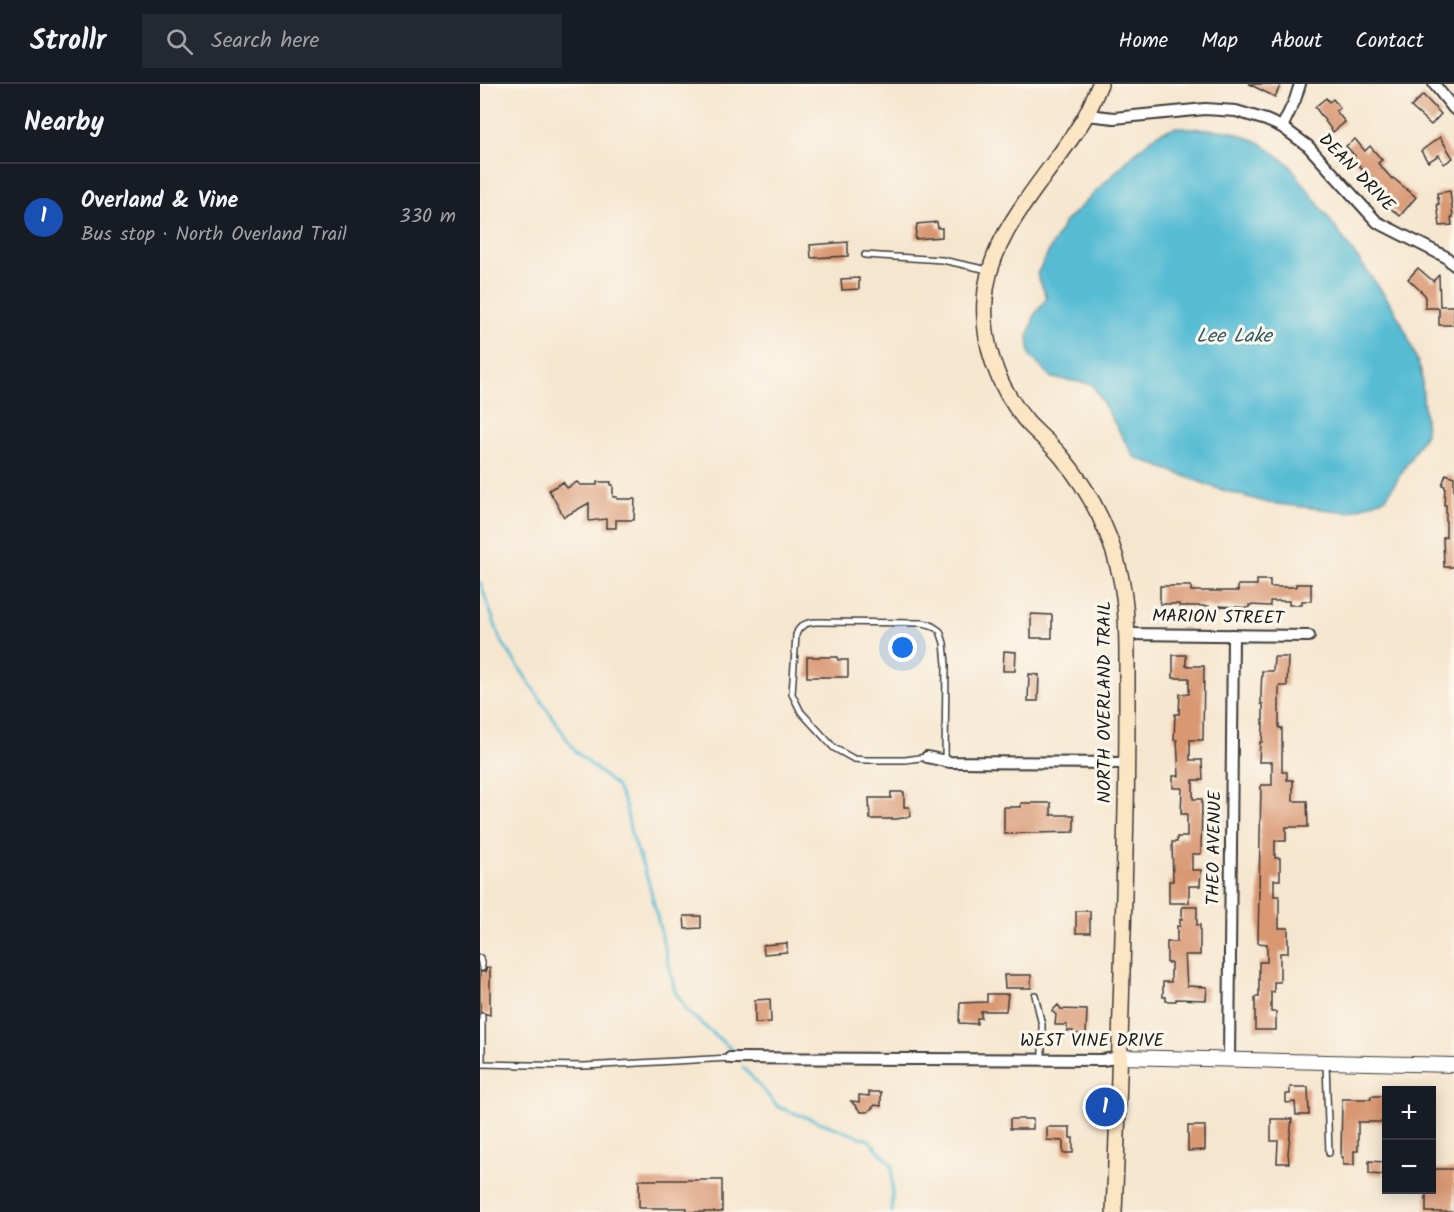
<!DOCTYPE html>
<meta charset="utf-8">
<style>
:root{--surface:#171b24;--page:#242831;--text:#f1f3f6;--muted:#9ea1a6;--line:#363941;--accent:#db2777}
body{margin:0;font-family:Kalam,sans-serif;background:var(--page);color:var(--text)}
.controls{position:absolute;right:18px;bottom:18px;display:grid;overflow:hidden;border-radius:0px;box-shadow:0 3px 15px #0003}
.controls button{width:54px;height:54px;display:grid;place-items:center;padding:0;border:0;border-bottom:2px solid var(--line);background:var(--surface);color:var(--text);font:30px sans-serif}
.you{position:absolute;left:423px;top:564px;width:21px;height:21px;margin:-15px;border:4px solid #fff;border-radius:50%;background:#1a73e8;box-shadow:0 0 0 9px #1a73e833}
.badge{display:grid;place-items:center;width:39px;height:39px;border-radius:50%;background:var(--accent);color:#fff;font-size:20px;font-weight:700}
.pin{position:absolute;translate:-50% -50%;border:3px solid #fff;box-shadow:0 2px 6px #0006}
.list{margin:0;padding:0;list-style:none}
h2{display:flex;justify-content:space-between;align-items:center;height:78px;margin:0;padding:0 24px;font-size:26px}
h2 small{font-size:20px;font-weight:400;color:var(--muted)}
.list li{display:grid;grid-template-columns:39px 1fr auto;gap:18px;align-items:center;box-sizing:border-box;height:108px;padding:0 24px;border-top:2px solid var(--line)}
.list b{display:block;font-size:22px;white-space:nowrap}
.list p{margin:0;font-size:20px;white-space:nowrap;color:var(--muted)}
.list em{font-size:20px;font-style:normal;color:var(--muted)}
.icon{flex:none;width:33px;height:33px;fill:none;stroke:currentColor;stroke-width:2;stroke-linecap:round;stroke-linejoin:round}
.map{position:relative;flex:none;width:974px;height:1128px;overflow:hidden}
header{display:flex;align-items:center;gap:36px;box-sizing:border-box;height:84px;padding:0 30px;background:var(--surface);border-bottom:2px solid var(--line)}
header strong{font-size:28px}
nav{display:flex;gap:33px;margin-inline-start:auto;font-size:21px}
.search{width:420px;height:54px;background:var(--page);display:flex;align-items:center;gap:15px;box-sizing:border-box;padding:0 21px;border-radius:0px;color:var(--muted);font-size:22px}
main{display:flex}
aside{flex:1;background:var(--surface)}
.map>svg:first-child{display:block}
.water{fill:#56bcd4;stroke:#396c78;stroke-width:1.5}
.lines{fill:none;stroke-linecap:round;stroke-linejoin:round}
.stream{stroke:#56bcd4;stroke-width:3}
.building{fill:#d99772}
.service-casing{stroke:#3d3a37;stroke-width:8}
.minor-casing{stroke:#3d3a37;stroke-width:14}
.tertiary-casing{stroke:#3d3a37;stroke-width:16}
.secondary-casing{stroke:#3d3a37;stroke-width:18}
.service{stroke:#fff;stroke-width:5}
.minor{stroke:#fff;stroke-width:10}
.tertiary{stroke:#fff;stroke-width:14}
.secondary{stroke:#fce5c4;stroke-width:15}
.labels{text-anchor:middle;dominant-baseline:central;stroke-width:6;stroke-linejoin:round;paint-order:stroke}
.street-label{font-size:18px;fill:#1c1c1c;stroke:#fbf7ec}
.water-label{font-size:20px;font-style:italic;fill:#335c66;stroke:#fbf7ec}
</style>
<header>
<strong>Strollr</strong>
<div class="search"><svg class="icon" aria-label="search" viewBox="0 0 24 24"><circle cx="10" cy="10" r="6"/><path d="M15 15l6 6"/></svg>Search here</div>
<nav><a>Home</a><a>Map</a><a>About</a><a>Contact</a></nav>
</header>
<main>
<aside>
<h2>Nearby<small></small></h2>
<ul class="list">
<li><span class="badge" style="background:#1a4fb4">1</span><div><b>Overland &amp; Vine</b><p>Bus stop · North Overland Trail</p></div><em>330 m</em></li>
</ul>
</aside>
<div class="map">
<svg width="974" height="1128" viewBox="0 0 974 1128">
<rect width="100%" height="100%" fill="#fbf7ec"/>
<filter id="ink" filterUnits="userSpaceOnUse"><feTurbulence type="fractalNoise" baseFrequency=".0167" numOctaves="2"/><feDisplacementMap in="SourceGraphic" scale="12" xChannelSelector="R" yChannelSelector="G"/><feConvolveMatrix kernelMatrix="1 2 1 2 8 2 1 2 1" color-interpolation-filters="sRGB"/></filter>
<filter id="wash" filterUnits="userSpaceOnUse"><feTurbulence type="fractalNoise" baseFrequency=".008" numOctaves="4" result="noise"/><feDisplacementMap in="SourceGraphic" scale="24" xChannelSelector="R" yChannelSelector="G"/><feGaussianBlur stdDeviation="1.35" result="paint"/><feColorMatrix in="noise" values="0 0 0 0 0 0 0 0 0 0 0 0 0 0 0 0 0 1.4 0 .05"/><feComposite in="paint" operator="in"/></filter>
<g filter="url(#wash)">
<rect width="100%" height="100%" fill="#f6e6cf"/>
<path class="water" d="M696,43L750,47L779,58L809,80L911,220L926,248L941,287L946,349L906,414L868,428L788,419L736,404L654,373L612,300L572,294L550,272L548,254L555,230L567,214L557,190L584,139L656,68L679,49Z"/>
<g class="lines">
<g class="stream">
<path d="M0,498L20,555L95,667L136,702L145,720L151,749L169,799L195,907L207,927L251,965"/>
<path d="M263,983L298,1023L389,1056L412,1081V1128"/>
</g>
</g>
<g id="blocks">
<g class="building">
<path d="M769,0H801L795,13Z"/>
<path d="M943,11L961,30L951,41L931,23Z"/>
<path d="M846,14L849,18L853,15L860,24L856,27L865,38L853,48L835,23Z"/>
<path d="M960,53L973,74L964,80L959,71L948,78L941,67Z"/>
<path d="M875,55L885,67L890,62L902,76L898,79L912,95L913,94L936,113L920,132L910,124L913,120L892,103L895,100L873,74L875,72L866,62Z"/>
<path d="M970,107L973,133L971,134L972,141L960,142L957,120H959L957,109Z"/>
<path d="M457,138L458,144H462V153L435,155L437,140Z"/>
<path d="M368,158V172L331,174L330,161Z"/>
<path d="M938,184L953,197L959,191L960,222H974V241H959V224H945V211L928,195Z"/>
<path d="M379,194V205L362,206L361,195Z"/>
<path d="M966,390L974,393V483H964L963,453H966V421H964L965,402L962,401Z"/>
<path d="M83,398L87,404L97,398L100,401H117V398H131V401H133V413H137V415H155L154,436H136V444H126V435L109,437V419L84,433L69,406Z"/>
<path d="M777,496H790V503H816V500H831V517H822V521H809V517H790V522L769,521V524L740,522V525H729V522H699V520H680V502H711V507H758V501H777Z"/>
<path d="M551,530L572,531V554H551Z"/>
<path d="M524,567L536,568L535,587H523Z"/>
<path d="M693,571H706V582H724L723,656H710V676H722L723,696H713V715H722L721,770H712V786H721L720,802H709V819H689V797H693L692,758H697V753H707V730H701L702,704H693V692H699L697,656H694L695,630H699L700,610H709V594H693Z"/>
<path d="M327,573H358V576H368V593H327Z"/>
<path d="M794,573H808L807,602H799V644H802V688H807V696H813V717H827L828,743H806V757H795V774H800V796H794V812H799V844H808V869H800V898H794V908H791V928H796V946H775V913H779V878H787V860L778,859L781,701H792V678H779L780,658H782L783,644V620H781V608L782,587H793Z"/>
<path d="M549,590L559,591L558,617H548Z"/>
<path d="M411,708H424V723H429L431,731L429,733L416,735H390L389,714H411Z"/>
<path d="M541,719H571V731H594V748L524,750V723H541Z"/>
<path d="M702,823H717V841H720V871H705L707,902L727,903L726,916L696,915V917H686V913H683V898H691V879H687V858H697V842H700V835H702Z"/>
<rect x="596" y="827" width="14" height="22"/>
<path d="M204,832H221V844L205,845Z"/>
<path d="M307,859V868L284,870L283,861Z"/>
<path d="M7,884H10V931L0,928V888H5Z"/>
<path d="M524,891H551V904H525Z"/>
<path d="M507,910H528L526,927H501V934H497V940L479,939L480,919L507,918Z"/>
<path d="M290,915L291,938L275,939V916Z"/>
<path d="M578,921L581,925L607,926L606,950H593V947H587V941H575L576,931L572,927Z"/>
<path d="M810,1003H828L829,1031H816L815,1018L806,1019V1010H810Z"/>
<path d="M389,1008H401V1022L395,1021L388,1028H381L371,1017L379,1018V1011L389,1012Z"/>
<path d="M891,1012H905L904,1038H878V1067H874V1081H863V1073H861L862,1015H891Z"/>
<rect x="530" y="1035" width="23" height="10"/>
<path d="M791,1035H812L808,1069L809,1079H797L798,1057H791Z"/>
<path d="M708,1042H725V1066L708,1067Z"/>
<path d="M567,1043H590V1054H593V1069H583V1057L567,1056Z"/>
<path d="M889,1077L903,1078V1091L889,1090Z"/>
<path d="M951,1085H974V1128H946V1106H951Z"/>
<path d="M159,1096H242V1128H207V1124H159Z"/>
</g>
</g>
</g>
<g filter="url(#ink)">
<use href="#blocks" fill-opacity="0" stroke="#3d3a37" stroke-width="1.5"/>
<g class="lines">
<g class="service-casing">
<g id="service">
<path d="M385,171L462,176L508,186"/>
<path d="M447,673L425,676H385L374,675L354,664L321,628L312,610L316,551C319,541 327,538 337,538L443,539L451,541L460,547L464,559L466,580L465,676"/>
<path d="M0,874L2,884"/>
<path d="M555,911L562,941V975"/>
<path d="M846,979L849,1069"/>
<path d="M0,980L104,982L250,974"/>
<path d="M2,980V932"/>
</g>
</g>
<g class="minor-casing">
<g id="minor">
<path d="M954,0L974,25"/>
<path d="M607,31L634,34L725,25L756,27L786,36L802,43L828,62L897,138L966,173L974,181"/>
<path d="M802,43L815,16L820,0"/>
<path d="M647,550L829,552"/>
<path d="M447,673L470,678L647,679"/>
<path d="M250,974L623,976L640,973"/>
<path d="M749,976L753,551"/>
</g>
</g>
<g class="tertiary-casing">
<path id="tertiary" d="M640,973L974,981"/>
</g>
<g class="secondary-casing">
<path id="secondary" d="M620,0C615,11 611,23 605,33C572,90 508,147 505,216C502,261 518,303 547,338C558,350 571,360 581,372C609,406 630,447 640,490C648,525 647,561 647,598C647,640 647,682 646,724C643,859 640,993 634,1128"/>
</g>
<use href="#service" class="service"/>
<use href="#minor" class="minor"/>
<use href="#tertiary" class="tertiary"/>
<use href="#secondary" class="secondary"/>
</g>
</g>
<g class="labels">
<g class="street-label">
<text transform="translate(876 89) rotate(46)">DEAN DRIVE</text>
<text transform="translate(738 534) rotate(1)">MARION STREET</text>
<text transform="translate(625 618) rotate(-90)">NORTH OVERLAND TRAIL</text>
<text transform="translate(735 764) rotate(-89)">THEO AVENUE</text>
<text x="612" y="957">WEST VINE DRIVE</text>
</g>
<g class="water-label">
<text x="754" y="253">Lee Lake</text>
</g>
</g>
</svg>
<div class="controls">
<button>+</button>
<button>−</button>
</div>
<div class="you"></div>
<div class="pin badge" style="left:625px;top:1023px;background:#1a4fb4">1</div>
</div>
</main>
